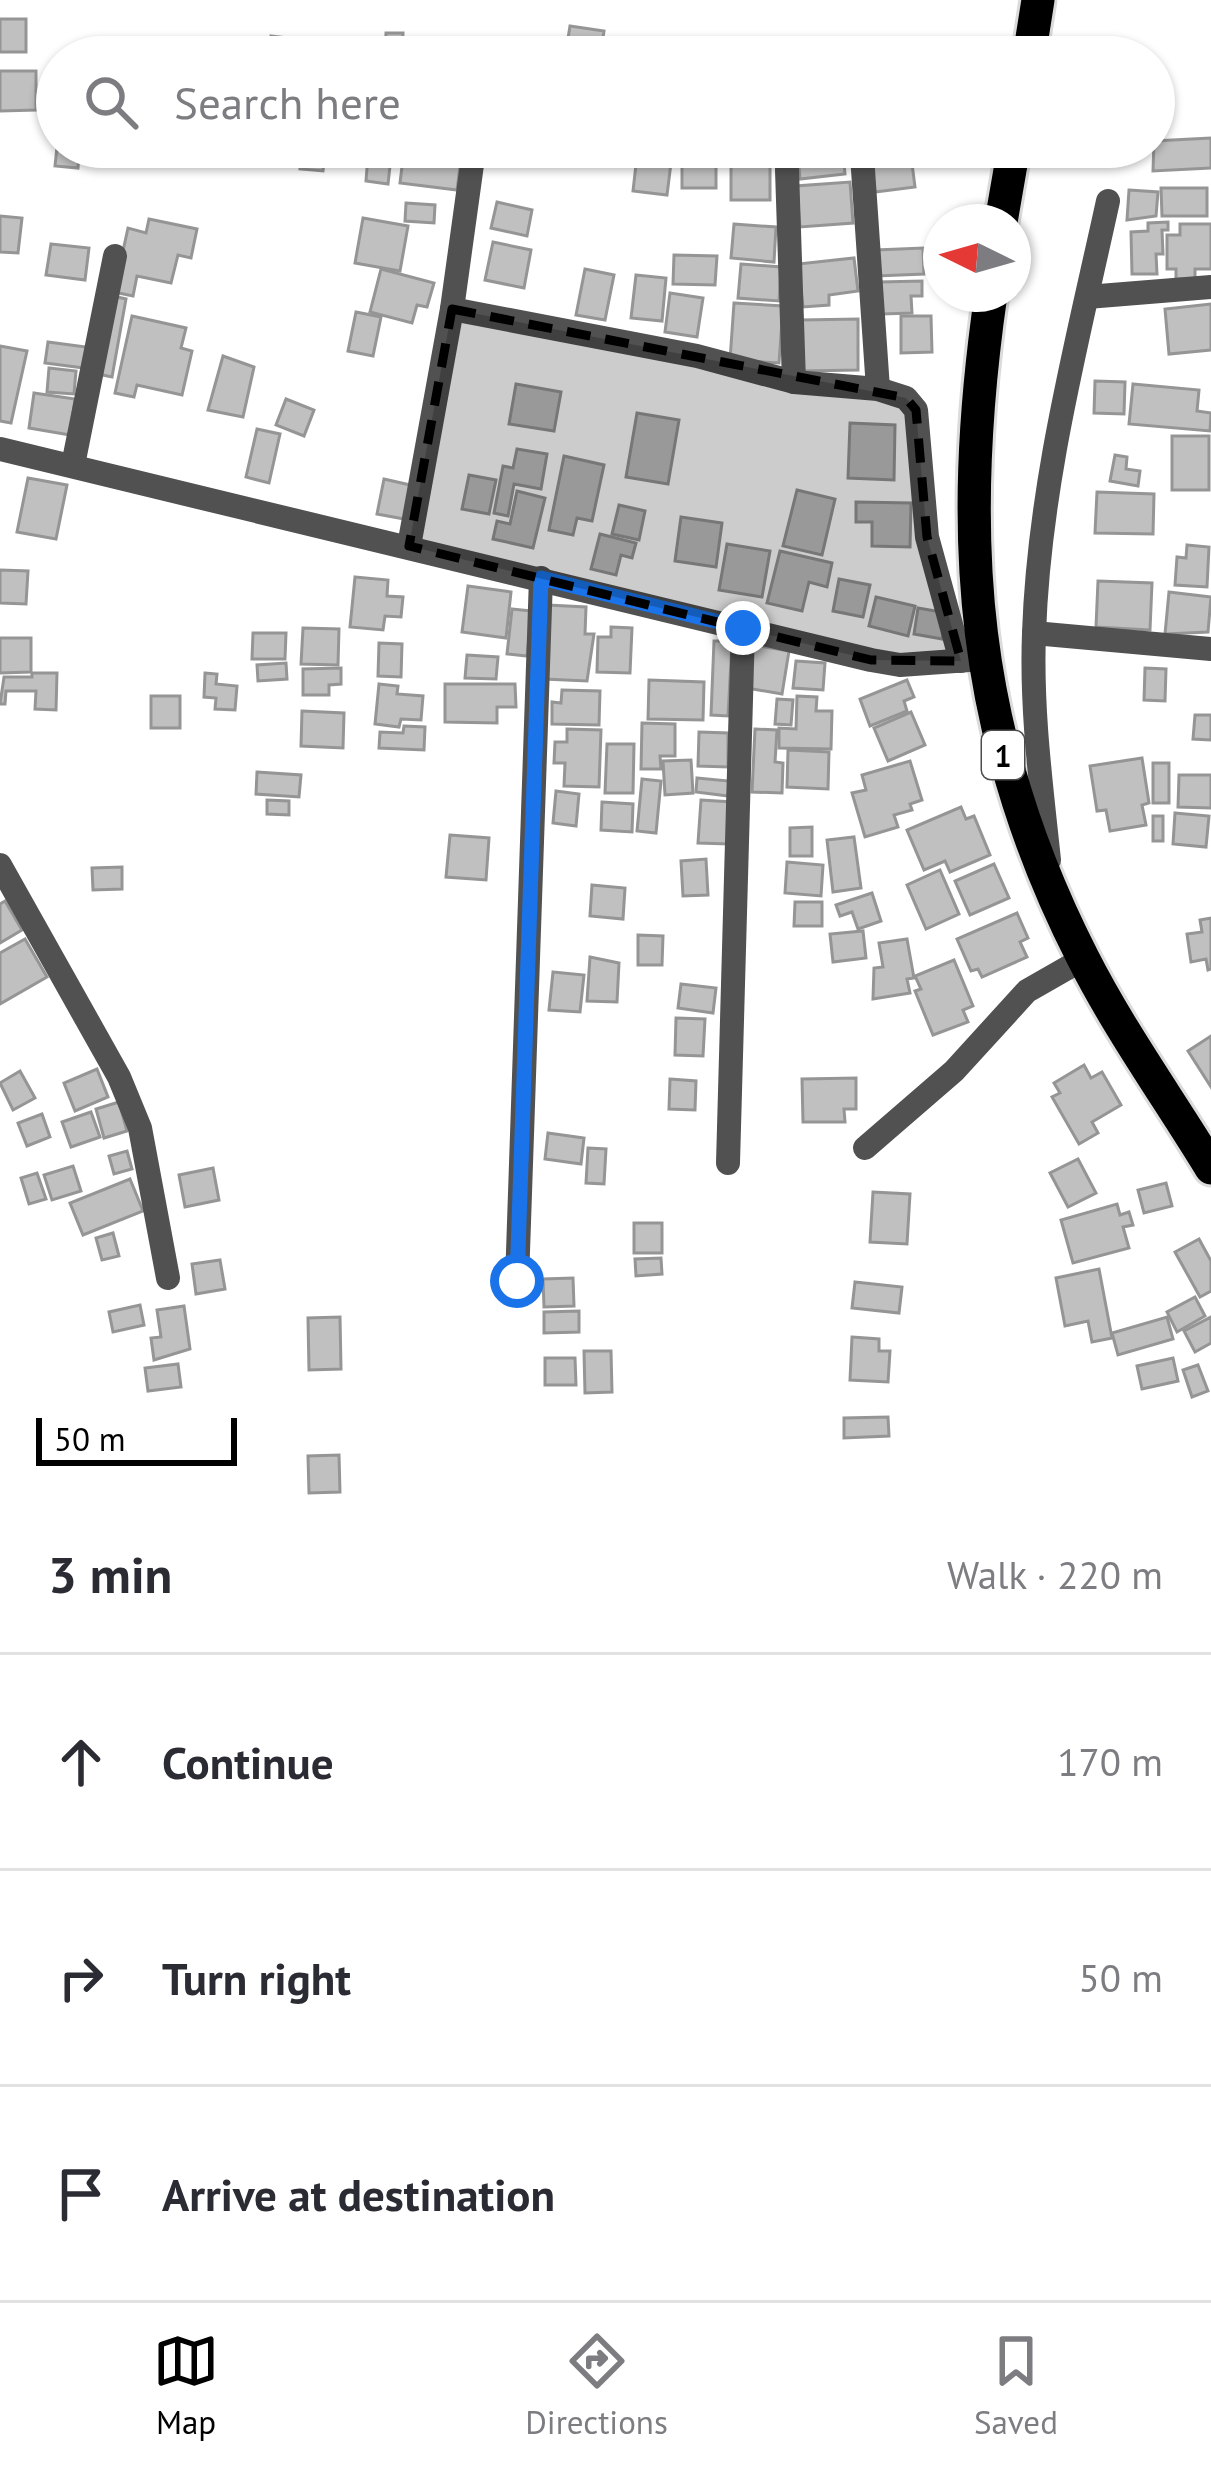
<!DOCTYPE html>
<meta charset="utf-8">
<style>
:root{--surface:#fff;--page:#f7f7f7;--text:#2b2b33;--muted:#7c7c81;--line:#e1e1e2;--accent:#000}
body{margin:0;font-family:"PT Sans",sans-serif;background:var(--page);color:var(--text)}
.compass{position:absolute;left:923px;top:204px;width:108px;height:108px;border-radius:50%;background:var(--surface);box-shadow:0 3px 9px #0004;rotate:275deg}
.scale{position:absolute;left:36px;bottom:30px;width:201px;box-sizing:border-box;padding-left:12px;border:6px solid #000;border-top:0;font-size:33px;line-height:42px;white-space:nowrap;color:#000;-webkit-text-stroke:9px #fff;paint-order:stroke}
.stop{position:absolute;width:36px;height:36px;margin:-27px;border:9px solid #1a73e8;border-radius:50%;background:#fff}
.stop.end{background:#1a73e8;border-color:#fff;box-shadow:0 3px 12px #0008}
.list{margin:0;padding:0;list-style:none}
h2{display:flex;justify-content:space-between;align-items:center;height:156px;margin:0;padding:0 48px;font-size:51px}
h2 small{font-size:39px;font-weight:400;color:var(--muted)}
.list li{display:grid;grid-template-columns:78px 1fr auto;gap:36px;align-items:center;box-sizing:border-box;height:216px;padding:0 48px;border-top:3px solid var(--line)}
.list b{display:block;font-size:45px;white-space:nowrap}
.list em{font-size:39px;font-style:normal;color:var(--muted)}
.icon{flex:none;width:66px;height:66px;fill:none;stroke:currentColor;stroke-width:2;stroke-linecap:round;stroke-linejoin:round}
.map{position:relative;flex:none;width:1211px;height:1496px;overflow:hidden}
.search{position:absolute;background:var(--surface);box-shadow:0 3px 9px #0004;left:36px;right:36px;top:36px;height:132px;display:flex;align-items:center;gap:30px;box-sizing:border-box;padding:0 42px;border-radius:66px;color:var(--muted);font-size:45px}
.sheet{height:804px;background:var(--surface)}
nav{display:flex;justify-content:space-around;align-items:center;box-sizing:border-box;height:168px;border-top:3px solid var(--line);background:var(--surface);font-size:33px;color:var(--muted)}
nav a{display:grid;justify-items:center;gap:6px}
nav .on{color:var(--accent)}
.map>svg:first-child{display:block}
.building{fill:#c0c0c0;stroke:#959595;stroke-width:3}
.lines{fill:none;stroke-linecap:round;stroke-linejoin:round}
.trunk-casing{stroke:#dbdbdb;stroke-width:39}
.minor{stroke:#515151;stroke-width:24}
.trunk{stroke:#000;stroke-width:33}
.route{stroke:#1a73e8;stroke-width:15}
.marked{fill:#000;fill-opacity:0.2;stroke:#000;stroke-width:9;stroke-dasharray:24 15;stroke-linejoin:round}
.labels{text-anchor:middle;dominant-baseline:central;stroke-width:9;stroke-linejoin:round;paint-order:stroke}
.shield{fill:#fff;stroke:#4c4c4c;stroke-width:3}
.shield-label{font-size:30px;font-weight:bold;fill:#000}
</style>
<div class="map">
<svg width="1211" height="1496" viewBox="0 0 1211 1496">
<rect width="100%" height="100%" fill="#fff"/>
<g class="building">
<rect x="0" y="19" width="26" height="33"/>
<path d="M570,26L604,31L600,57H565Z"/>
<path d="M386,33H403L402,57H385Z"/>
<path d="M271,36L361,47L359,57H268Z"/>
<path d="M619,46L652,51L651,57H617Z"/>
<path d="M0,71H36V110L0,111Z"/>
<path d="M1211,138V168L1153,171L1154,141Z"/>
<path d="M57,147H121L120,158L79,154L78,168L55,166Z"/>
<path d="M638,147H673L667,195L633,191Z"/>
<path d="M910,148L915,187L875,192L870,153Z"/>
<path d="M302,150L325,152L323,171L300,169Z"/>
<path d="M404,150L461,158L457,190L400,183Z"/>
<path d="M843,152L845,174L800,179L798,157Z"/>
<path d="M368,155L391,157L388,184L366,181Z"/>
<rect x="731" y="155" width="39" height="45"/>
<rect x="682" y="160" width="34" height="28"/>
<path d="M850,182L853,223L800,227L796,186Z"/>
<path d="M1161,188H1207V216H1162Z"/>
<path d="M1129,190L1158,192L1156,216L1127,220Z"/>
<path d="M497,202L532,210L527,236L491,228Z"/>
<path d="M406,203L435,205L434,223L405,221Z"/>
<path d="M0,216L22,218L18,253L0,252Z"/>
<path d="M363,218L408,226L400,271L355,263Z"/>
<path d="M149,219L197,229L191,258L178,255L171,283L137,276L133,296L114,292L128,228L146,233Z"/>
<path d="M1168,222V230H1162L1163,254H1156L1157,274H1132L1131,232L1148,231V223Z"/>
<path d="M734,224L776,227L774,262L731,258Z"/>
<path d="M1180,224H1211V269H1195V279H1176V269H1167V235H1180Z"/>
<path d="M493,242L531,250L524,288L485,280Z"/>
<path d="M51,244L89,248L85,280L46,275Z"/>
<path d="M923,248L924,274L877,276L876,250Z"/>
<path d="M674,255L717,256L715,285L673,284Z"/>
<path d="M854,258L858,291L829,295V305L803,307L798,264Z"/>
<path d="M741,264L781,267L779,301L738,298Z"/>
<path d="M381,269L434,283L427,307L417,305L412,323L370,312Z"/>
<path d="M585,269L614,275L605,320L576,315Z"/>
<path d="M636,275L666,278L662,321L631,318Z"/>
<path d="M922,281V296H911L912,313L882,314L880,282Z"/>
<path d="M670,293L703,298L697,337L665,332Z"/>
<path d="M113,296L126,299L112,377L98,374Z"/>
<path d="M734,303L783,306L779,363L730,360Z"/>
<path d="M1211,304V350L1169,354L1165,309Z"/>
<path d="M356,312L381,317L373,356L348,351Z"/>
<path d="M132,316L186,328L181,348L192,351L182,395L137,385L134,397L115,393Z"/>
<path d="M901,316H931L932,352L901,353Z"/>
<path d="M858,319V370L802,371L801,320Z"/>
<path d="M48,342L86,347L84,368L45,363Z"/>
<path d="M0,346L27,351L11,423L0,421Z"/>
<path d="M223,356L254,367L243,417L208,410Z"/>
<path d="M49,368L76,371L74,394L47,392Z"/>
<path d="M1095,381L1125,382L1124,414L1094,413Z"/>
<path d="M516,384L561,392L554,431L509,424Z"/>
<path d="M1133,384L1199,390L1197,411L1211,413L1210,431L1129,424Z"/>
<path d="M34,393L75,399L70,435L29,428Z"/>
<path d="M286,399L314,410L304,436L276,425Z"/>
<path d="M637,413L679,420L668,484L626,477Z"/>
<path d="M850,423L895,425L894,480L848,478Z"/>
<path d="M257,429L280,434L269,483L246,477Z"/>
<rect x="1172" y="436" width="37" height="54"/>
<path d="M517,449L547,454L541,489L514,484L508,516L494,513L503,466L513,468Z"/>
<path d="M1115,455L1127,457L1126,469L1140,471L1138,486L1110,481Z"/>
<path d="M564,456L604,465L592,521L577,518L573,535L549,530Z"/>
<path d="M469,475L496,480L489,514L462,509Z"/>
<path d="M28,478L67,485L56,539L17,532Z"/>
<path d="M384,479L410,485L404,519L377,514Z"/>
<path d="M797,490L835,499L822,555L783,546Z"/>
<path d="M517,491L545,498L533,548L493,539L497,521L510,524Z"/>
<path d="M1097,492L1154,494L1153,534L1095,533Z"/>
<path d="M856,502L911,503L910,547L872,546V522H856Z"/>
<path d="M619,505L645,511L639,540L612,534Z"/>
<path d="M681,517L722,523L716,567L675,561Z"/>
<path d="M600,534L636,543L632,558L621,555L616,575L591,569Z"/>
<path d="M727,544L770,551L762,597L719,590Z"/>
<path d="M1187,545L1209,547L1207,587L1175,585L1177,557L1186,558Z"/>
<path d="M780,551L832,563L827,587L809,582L802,611L767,603Z"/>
<path d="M0,570L28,571L26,604L0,603Z"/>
<path d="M355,577L388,580L387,596L403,597L401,617L385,616L383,630L350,627Z"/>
<path d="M839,579L870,585L863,617L833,611Z"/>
<path d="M1098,581L1152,583L1150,630L1096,627Z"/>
<path d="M468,586L511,592L506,638L462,632Z"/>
<path d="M1169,592L1211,597L1208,632L1165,634Z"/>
<path d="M876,597L915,606L908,636L869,626Z"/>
<path d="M547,605L586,607L585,634H594L587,681L544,679Z"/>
<path d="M918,608L947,613L942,639L914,634Z"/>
<path d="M512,609L532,611L527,656L507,654Z"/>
<path d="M611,627L632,628L630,673L597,672L598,637H611Z"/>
<path d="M303,628L339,629L338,665L301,664Z"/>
<path d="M253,633H286L285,659H252Z"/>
<path d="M0,638H31V672L0,673Z"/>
<path d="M714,641H732L728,716L711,715Z"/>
<path d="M379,643L402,644L401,677L378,676Z"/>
<path d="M753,645L789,651L782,694L747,688Z"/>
<path d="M467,655L498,657L496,679L465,678Z"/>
<path d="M796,661L825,663L823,690L793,688Z"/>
<path d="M286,663L287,679L258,681L257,665Z"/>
<path d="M341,668V684L329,685V695H303V669Z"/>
<path d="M1145,668L1166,669L1165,701L1144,700Z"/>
<path d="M32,673H57L56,710L35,709L36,691H6L5,704H0L4,677H32Z"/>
<path d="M205,673L217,674L216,684L237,686L235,710L215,709L216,698L204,697Z"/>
<path d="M649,680L704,682L703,720L648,719Z"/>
<path d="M907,680L914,697L904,701L907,711L870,726L860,699Z"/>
<path d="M379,684L398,686L397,694L423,696L421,720L401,719L399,727L375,724Z"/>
<path d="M445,684H515L516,707H497V723L445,722Z"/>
<path d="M562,690L600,691L599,725L552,724V702L561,703Z"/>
<rect x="151" y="696" width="29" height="32"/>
<path d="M797,696L817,697L816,711H832L831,749L779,748V728L796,729Z"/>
<path d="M777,699L793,700L791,725L775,724Z"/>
<path d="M302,711L344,713L343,748L301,746Z"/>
<path d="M911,712L925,745L888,761L874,728Z"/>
<path d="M1195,715H1211V740L1193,739Z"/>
<path d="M642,723L675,724V756H660L661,769H641Z"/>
<path d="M404,726L425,727L424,750L379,748L380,732L403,733Z"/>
<path d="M567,729L601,730L599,787L564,786L565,763H554L555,742H567Z"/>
<path d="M755,729L777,730L775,762L783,763L782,793L752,792Z"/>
<path d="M699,732L728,733V767L698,766Z"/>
<path d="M607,744H634L633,793H605Z"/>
<path d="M788,750L829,752L828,789L787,787Z"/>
<path d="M1142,758L1149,803L1142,805L1146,825L1110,831L1106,810L1097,811L1090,766Z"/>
<path d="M691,760L693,793L665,795L663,761Z"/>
<path d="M910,761L922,800L910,804L912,810L894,815L898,827L865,837L852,793L866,790L862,775Z"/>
<rect x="1153" y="763" width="16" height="40"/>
<path d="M257,772L301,775L299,797L256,794Z"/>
<path d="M1179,775H1211V808L1178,807Z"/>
<path d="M697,778L729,781L728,796L696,792Z"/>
<path d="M642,779L661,781L656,833L637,831Z"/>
<path d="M556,791L579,794L576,826L553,823Z"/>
<path d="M267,800L289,801V815L267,814Z"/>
<path d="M701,800L732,802L729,844L698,843Z"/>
<path d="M602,802L633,804L632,832L601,830Z"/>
<path d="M961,807L966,819L974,816L990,855L950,872L945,861L924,870L907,830Z"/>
<path d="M1175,813L1209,816L1206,847L1173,844Z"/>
<rect x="1153" y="816" width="10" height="25"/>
<path d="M812,827V856H790V828Z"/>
<path d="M450,835L489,838L486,880L446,877Z"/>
<path d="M854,837L861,888L833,892L827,840Z"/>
<path d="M706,859L708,895L683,896L681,861Z"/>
<path d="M787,862L823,865L821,896L785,893Z"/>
<path d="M994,864L1009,898L970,915L955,881Z"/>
<path d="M122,867V889L93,890L92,868Z"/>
<path d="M940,870L959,914L926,929L907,885Z"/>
<path d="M592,885L625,888L623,919L590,916Z"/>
<path d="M872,893L881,921L858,929L852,912L840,916L836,905Z"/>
<path d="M5,901L22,930L0,943V904Z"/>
<path d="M795,902H822V926H794Z"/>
<path d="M1017,913L1028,938L1020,942L1027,957L982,977L978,969L971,971L957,939Z"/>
<path d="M1211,918V969L1208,970L1206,959L1191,962L1187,934L1202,932L1200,920Z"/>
<path d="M863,931L866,958L833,962L830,934Z"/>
<path d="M638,935L663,936L662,965H638Z"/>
<path d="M25,939L47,977L0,1004V953Z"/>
<path d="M907,939L914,978L907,979L910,993L873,999L874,968L883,967L879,943Z"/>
<path d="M590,957L619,963L617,1002L587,1001Z"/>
<path d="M954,960L973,1006L963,1010L968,1022L933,1035L915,991L921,989L915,976Z"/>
<path d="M553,972L584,975L580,1012L549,1010Z"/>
<path d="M681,984L716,988L713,1013L678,1008Z"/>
<path d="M676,1018L705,1019L703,1056L675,1055Z"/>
<path d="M1211,1036V1087L1188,1051Z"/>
<path d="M1084,1065L1091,1078L1102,1072L1121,1105L1092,1122L1098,1133L1079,1144L1052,1097L1060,1093L1054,1083Z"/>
<path d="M97,1069L108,1097L75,1111L64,1083Z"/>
<path d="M20,1071L35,1098L13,1110L0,1083Z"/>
<path d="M856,1078V1109H844L845,1122H803L802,1079Z"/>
<path d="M670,1079L696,1081L695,1110L669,1109Z"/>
<path d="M119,1102L127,1131L104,1138L96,1109Z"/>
<path d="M91,1112L100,1137L71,1147L62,1122Z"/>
<path d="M42,1114L50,1137L27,1146L18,1123Z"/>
<path d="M548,1133L584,1138L581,1164L545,1159Z"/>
<path d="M588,1148L606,1149L604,1184L586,1183Z"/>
<path d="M127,1151L132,1169L114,1174L109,1156Z"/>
<path d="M1078,1159L1096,1193L1068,1207L1050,1173Z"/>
<path d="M73,1166L81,1191L52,1200L44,1175Z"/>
<path d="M213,1168L219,1200L185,1207L179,1175Z"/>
<path d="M37,1173L46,1199L29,1204L21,1178Z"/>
<path d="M130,1179L143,1211L83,1235L70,1203Z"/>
<path d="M1166,1183L1172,1206L1144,1213L1138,1190Z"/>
<path d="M873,1192L910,1194L907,1244L870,1242Z"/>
<path d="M1117,1204L1120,1215L1129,1212L1133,1225L1123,1227L1129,1248L1073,1263L1061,1220Z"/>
<rect x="634" y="1223" width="28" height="30"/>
<path d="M113,1233L119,1256L102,1260L96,1238Z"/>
<path d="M1199,1239L1211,1261V1291L1200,1297L1175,1252Z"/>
<path d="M661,1258L662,1274L636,1276L635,1259Z"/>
<path d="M220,1260L225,1289L196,1294L192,1264Z"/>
<path d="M1099,1269L1112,1338L1092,1342L1088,1321L1065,1326L1056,1278Z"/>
<path d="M573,1278L574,1306L544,1307L543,1279Z"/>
<path d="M855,1282L902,1287L899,1313L852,1308Z"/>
<path d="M1195,1297L1205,1316L1177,1332L1167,1312Z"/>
<path d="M140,1305L144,1325L113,1332L109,1312Z"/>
<path d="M184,1306L190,1349L154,1360L151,1338L161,1337L157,1310Z"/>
<path d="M579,1311V1332L544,1333V1312Z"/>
<path d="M340,1317L341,1369L309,1370L308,1318Z"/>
<path d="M1167,1317L1173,1339L1118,1355L1112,1333Z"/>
<path d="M1211,1317V1343L1195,1352L1184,1331Z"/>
<path d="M852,1337L879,1339V1351H890L888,1382L850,1380Z"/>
<path d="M584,1351H611L612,1392L585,1393Z"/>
<path d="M545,1358H575L576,1385H545Z"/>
<path d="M1173,1358L1178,1381L1142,1389L1137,1366Z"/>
<path d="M178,1364L181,1387L148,1391L145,1368Z"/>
<path d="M1198,1365L1208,1391L1192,1397L1183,1370Z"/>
<path d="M888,1417L889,1436L844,1438V1418Z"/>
<path d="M339,1455L340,1492L309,1493L308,1456Z"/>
</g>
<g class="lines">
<g class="trunk-casing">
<g id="trunk">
<path d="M1029,57L1038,0"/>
<path d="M1001,222L1014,147"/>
<path d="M991,294C956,536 970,737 1083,958C1120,1031 1169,1099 1211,1168"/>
</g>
</g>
<g class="minor">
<path d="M862,155L878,389"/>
<path d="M787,170L794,382"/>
<path d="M1087,297L1211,287"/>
<path d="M452,309L697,356L794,382L878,389L906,398L916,410L927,537L961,661"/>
<path d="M0,449L871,660L900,665L983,659"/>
<path d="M73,465L115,256"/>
<path d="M409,546L452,309L474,150"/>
<path d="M1034,633L1211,649"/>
<path d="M1049,860C1041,784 1031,709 1034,633C1039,486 1077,343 1108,201"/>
<path d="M0,865L119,1077L140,1128L168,1278"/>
<path d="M865,1148L954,1071L1027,991L1083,959"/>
<path d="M728,1163L743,628"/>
<path d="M517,1281L541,578"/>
</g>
<use href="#trunk" class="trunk"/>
</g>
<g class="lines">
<path class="route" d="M517,1281L541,578L743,628"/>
</g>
<path class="marked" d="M452,309L906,398L916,410L927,537L961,661L871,660L409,546Z"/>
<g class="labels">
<rect class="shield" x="982" y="731" width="42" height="48" rx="9"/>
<g class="shield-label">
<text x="1003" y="755">1</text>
</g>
</g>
</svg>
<svg class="compass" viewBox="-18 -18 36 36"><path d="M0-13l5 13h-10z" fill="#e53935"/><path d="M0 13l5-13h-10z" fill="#7c7c81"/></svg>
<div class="scale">50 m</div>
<div class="stop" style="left:517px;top:1281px"></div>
<div class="stop end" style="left:743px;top:628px"></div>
<div class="search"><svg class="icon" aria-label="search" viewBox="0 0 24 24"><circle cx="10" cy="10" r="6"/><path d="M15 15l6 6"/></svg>Search here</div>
</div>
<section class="sheet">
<h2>3 min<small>Walk · 220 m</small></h2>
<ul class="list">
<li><svg class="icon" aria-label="ahead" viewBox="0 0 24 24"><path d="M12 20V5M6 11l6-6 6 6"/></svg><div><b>Continue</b></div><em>170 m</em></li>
<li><svg class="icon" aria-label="right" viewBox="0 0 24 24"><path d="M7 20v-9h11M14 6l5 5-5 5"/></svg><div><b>Turn right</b></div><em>50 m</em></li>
<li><svg class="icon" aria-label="arrive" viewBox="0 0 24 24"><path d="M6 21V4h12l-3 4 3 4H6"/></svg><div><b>Arrive at destination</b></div></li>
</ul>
</section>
<nav>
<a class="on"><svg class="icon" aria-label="map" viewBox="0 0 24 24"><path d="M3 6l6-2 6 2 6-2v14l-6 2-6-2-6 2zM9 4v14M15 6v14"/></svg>Map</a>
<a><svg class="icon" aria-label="directions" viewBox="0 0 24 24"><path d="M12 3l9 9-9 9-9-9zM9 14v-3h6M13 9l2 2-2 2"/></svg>Directions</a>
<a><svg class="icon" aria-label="saved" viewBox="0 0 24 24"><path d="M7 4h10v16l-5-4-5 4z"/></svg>Saved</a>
</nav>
